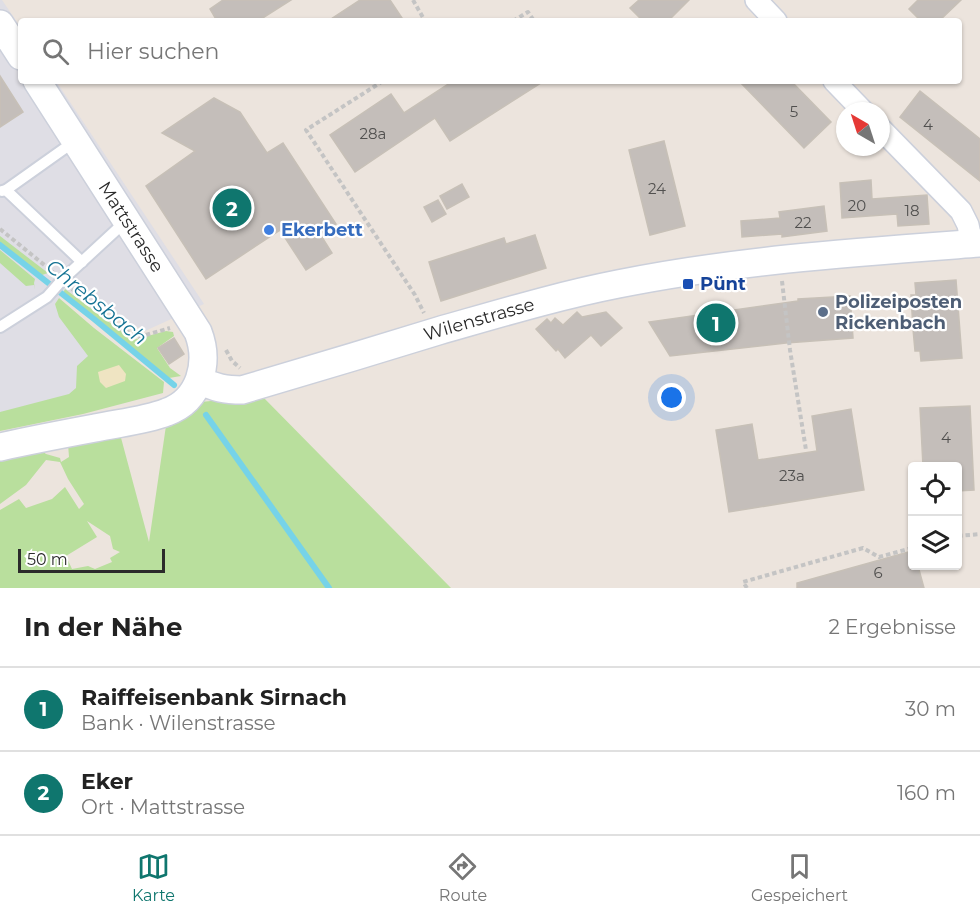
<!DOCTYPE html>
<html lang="de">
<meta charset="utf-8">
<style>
:root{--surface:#fff;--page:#f2f2f2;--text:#222;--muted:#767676;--line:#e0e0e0;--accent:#0f766e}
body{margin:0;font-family:Montserrat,sans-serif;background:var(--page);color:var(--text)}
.controls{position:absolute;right:18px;bottom:18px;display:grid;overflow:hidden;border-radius:6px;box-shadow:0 2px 4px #0004}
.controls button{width:54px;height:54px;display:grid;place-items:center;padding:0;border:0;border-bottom:2px solid var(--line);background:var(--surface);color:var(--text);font:30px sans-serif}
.compass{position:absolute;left:836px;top:102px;width:54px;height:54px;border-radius:50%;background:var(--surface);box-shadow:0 2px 4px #0004;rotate:321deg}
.scale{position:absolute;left:18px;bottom:15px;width:147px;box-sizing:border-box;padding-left:6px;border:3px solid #2b2b2b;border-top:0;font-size:16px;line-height:21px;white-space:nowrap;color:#2b2b2b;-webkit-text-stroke:4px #fff;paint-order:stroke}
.you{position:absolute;left:672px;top:398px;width:21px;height:21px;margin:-15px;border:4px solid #fff;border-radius:50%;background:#1a73e8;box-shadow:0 0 0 9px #1a73e833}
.badge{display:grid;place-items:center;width:39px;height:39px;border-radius:50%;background:var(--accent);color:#fff;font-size:20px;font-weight:700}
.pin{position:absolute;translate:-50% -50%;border:3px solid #fff;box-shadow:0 2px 6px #0006}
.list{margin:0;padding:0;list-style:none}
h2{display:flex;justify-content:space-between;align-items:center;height:78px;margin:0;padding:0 24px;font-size:26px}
h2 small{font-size:20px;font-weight:400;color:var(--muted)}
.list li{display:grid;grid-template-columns:39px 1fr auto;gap:18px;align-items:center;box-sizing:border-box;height:84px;padding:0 24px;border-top:2px solid var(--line)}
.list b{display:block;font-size:22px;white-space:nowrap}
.list p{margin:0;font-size:20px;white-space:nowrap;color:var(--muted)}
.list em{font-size:20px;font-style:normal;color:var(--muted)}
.icon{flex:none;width:33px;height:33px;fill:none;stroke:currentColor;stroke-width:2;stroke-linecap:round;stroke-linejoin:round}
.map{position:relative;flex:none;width:980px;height:588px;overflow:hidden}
.search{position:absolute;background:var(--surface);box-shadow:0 2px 4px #0004;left:18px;right:18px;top:18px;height:66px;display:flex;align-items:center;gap:15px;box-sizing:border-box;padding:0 21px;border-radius:6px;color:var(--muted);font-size:22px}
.sheet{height:246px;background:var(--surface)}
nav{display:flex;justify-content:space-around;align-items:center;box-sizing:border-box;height:84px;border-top:2px solid var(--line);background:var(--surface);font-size:16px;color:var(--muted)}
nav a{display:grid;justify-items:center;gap:3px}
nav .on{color:var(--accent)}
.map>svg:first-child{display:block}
.industrial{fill:#dfdee5}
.green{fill:#b9df9d;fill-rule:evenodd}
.sand{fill:#efe4c2}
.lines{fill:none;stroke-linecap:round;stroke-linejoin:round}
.stream{stroke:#76d3e8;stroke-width:6}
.building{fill:#c4beba;stroke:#c7c0b7;stroke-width:1.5}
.service-casing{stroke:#ccd0db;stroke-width:14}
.minor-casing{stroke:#ccd0db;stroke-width:24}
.tertiary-casing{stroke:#ccd0db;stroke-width:30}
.path{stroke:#c4c4c4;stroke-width:4;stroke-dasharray:4.5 3;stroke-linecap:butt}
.service{stroke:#fff;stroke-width:10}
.minor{stroke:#fff;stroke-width:21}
.tertiary{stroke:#fff;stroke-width:27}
.shop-dot{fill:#3f7fe0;stroke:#fff;stroke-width:2}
.transit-dot{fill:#1a4fb4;stroke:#fff;stroke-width:2}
.service-dot{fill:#5c6f8a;stroke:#fff;stroke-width:2}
.labels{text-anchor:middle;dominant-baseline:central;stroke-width:4.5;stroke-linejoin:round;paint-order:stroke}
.number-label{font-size:15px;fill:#51504f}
.street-label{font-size:18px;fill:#2b2b2b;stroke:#fff}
.shop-label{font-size:18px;font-weight:bold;fill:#366cbe;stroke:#fff;text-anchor:start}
.transit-label{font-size:18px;font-weight:bold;fill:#164399;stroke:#fff;text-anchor:start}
.service-label{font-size:18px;font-weight:bold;fill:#4e5e75;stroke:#fff;text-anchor:start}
.water-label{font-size:20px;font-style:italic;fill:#157394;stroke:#fff}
</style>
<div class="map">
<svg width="980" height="588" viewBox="0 0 980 588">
<rect width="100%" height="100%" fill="#ece4dd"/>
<path class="industrial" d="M0,0H2L21,28V81H56L204,304L145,331L65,290L55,304L88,356L78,393L0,414Z"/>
<g class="green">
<path d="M0,236L48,273L39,276L36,274L0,246Z"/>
<path d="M0,250L35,279L34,283L35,290L34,285L26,286L0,263Z"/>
<path d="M65,289L133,340L166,331L173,332L174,336L157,348L170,368L181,376L169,378L62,295Z"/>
<path d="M59,298L94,328L164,382L163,393L83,414L0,431V412L69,394L76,388L77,366L88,356L59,317L55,304Z"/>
<path d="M262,396L451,588H0V510L19,499L26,508L52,499L65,487L79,509L84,504L68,479L60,462L46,460L26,485L0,504V455L37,447L46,454L60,458L61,462L69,457L68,444L120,434L149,542L168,412L181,404ZM87,521L110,536L113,549L120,552L110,558L112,562L95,569L88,566L72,569L66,556L97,537Z"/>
</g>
<path class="sand" d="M119,365L126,374L125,381L106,388L100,382L98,372Z"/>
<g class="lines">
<g class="stream">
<path d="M0,245L94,319L174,385"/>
<path d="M206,415L329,588"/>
</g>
</g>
<g class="building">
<path d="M223,0H291L258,21H217L210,9Z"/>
<path d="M360,0H390L404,21H328Z"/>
<path d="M639,0H689L668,21H643L630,8Z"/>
<path d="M918,0H961L939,21H921L909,9Z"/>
<path d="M0,76L23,112L0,127Z"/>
<path d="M453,81H544L450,141L435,118L355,172L330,135L391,94L404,113Z"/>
<path d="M739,81H791L831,122L804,148Z"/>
<path d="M920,91L980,139V181L900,117Z"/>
<path d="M214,98L240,112L267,153L283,143L336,224L320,234L332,253L306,270L280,230L206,279L146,186L195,151L162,133Z"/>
<path d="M664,141L685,226L650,235L629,150Z"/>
<path d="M871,180L872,199L927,195L929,224L898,226L897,214L842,218L840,183Z"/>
<path d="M462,184L469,197L447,209L440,196Z"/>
<path d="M438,200L446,214L432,222L424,207Z"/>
<path d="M824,206L827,231L782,237V234L742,237L741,221L780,218L779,212Z"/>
<path d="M535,235L546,268L441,301L429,262L504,238L506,244Z"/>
<path d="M956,280L962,358L921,361L920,351H915L913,329L911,295H916L915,283Z"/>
<path d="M850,296L853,338L786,343L670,356L649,322L798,301V299Z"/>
<path d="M577,312L582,317L606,312L622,328L601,346L591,335L565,358L558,349L556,351L536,329L547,319L551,323L555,318L563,325Z"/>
<path d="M174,338L184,354L169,364L158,348Z"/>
<path d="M970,406L974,490L957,491V466H923L920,408Z"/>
<path d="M851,409L864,490L729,512L716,430L752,424L758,460L817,451L812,416Z"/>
<path d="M912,551V566H918L924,588H797V583Z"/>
</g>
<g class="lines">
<g class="service-casing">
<g id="service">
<path d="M6,190L82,262"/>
<path d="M2,191L6,190L75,141"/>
<path d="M0,327L47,297L62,280L126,221"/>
</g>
</g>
<g class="minor-casing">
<g id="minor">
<path d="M756,0L776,21"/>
<path d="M834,81L863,111"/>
<path d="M881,129L961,211L968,225L972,244"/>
</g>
</g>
<g class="tertiary-casing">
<g id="tertiary">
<path d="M0,24L21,56"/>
<path id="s1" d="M200,380C214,388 226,390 242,390C307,371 373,351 438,331C498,314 557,296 618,284C737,260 859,252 980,243"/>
<path d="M0,447C31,440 63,434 95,428C118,423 144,421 167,412C200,400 210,363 198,332L37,81"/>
</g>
</g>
<g class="path">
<path d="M413,0L425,21"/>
<path d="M513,21L528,12L534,21"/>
<path d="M383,81L306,130L415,295L424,313"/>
<path d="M0,229L53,272"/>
<path d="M782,281L790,350L806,450"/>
<path d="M72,289L123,330L139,337L170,328"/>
<path d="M226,350L232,361L240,368"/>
<path d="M958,536L980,534"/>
<path d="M747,588L743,582L863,548L879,557L912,548"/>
</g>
<use href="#service" class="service"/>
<use href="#minor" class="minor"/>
<use href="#tertiary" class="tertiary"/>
</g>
<circle class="shop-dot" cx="269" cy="230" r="6"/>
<rect class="transit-dot" x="682" y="278" width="12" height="12" rx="3"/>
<circle class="service-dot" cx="823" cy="312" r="6"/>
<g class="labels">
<g class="number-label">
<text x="794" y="111">5</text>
<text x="928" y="124">4</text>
<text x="373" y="133">28a</text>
<text x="657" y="188">24</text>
<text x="857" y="205">20</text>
<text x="912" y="210">18</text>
<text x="803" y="222">22</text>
<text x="946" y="437">4</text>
<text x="792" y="475">23a</text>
<text x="878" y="572">6</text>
</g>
<g class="street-label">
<text transform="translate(131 227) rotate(57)">Mattstrasse</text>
<text stroke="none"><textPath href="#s1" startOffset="291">Wilenstrasse</textPath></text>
</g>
<g class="shop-label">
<text x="281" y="230">Ekerbett</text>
</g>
<g class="transit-label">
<text x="700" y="284">Pünt</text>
</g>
<g class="service-label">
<text x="835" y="302">Polizeiposten<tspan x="835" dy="21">Rickenbach</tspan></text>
</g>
<g class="water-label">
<text transform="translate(97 302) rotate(39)">Chrebsbach</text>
</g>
</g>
</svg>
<div class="controls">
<button><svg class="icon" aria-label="locate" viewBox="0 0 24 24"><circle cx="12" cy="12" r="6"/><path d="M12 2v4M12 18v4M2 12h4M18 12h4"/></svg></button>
<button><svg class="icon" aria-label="layers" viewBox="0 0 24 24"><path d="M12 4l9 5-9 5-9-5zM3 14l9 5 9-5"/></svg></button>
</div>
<svg class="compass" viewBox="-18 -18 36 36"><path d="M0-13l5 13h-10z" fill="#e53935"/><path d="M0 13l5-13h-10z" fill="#767676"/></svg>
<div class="scale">50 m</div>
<div class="you"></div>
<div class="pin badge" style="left:716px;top:323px">1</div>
<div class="pin badge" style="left:232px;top:208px">2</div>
<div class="search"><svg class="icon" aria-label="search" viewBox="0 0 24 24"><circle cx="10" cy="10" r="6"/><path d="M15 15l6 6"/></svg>Hier suchen</div>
</div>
<section class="sheet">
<h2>In der Nähe<small>2 Ergebnisse</small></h2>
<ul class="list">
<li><span class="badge">1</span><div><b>Raiffeisenbank Sirnach</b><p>Bank · Wilenstrasse</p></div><em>30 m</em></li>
<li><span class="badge">2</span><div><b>Eker</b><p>Ort · Mattstrasse</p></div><em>160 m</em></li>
</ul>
</section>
<nav>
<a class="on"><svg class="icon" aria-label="map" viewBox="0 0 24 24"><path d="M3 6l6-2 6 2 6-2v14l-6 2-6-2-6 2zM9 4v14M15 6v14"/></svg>Karte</a>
<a><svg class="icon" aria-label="directions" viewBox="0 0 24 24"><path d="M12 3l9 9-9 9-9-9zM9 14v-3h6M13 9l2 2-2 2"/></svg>Route</a>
<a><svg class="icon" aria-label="saved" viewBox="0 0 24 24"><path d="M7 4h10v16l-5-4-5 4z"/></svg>Gespeichert</a>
</nav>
